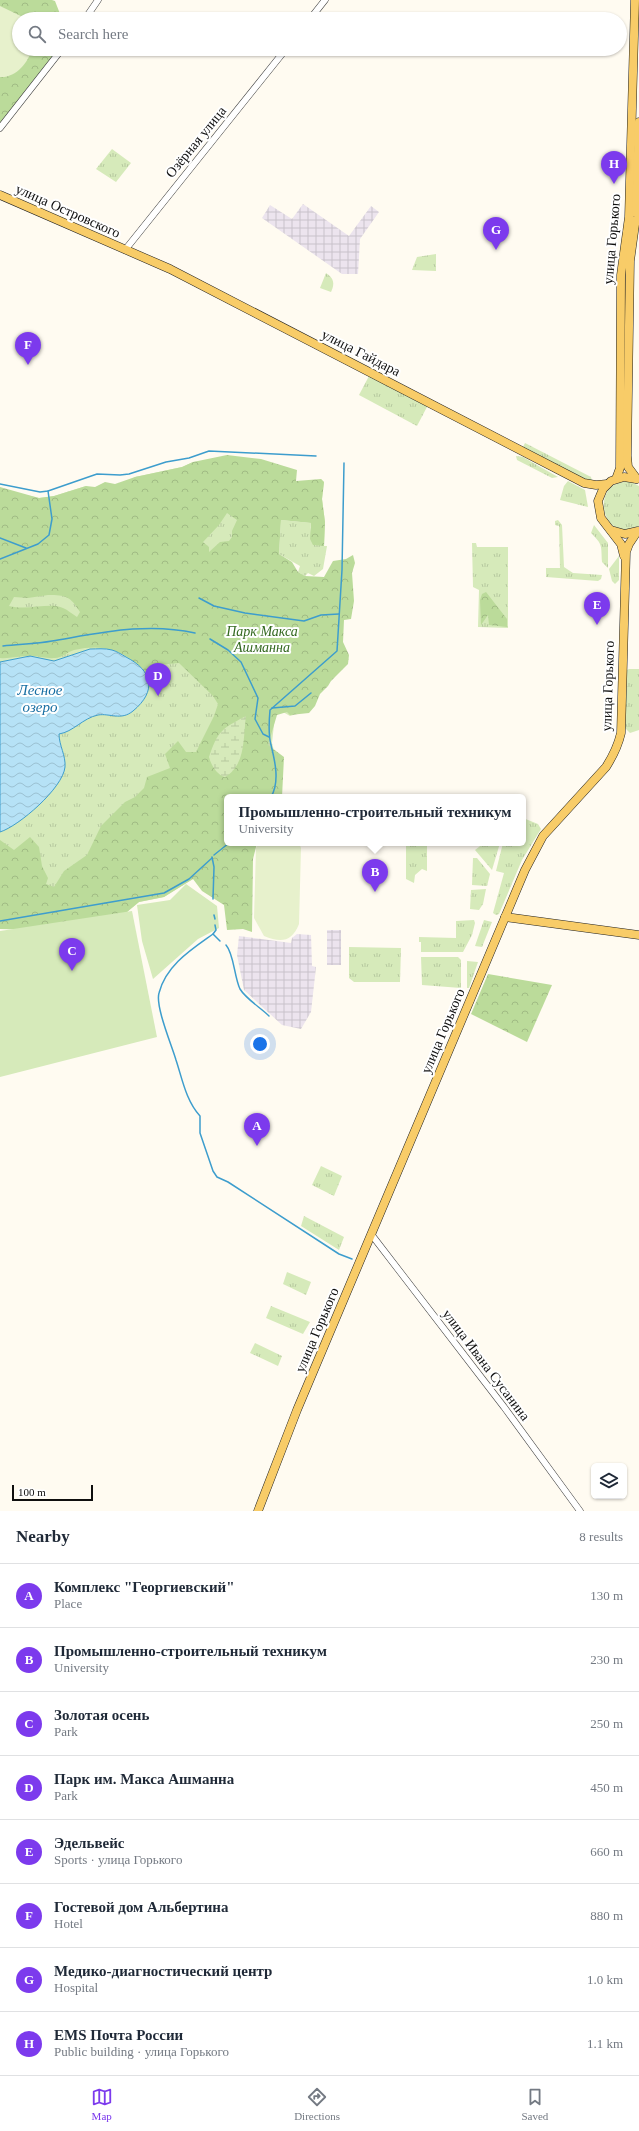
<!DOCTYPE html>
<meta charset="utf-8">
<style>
:root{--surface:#fff;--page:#f2f2f3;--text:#1f2937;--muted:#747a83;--line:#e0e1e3;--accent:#7c3aed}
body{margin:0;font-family:Georgia,serif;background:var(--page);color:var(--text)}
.controls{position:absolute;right:12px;bottom:12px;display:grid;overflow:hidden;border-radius:6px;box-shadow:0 1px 3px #0004}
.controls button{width:36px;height:36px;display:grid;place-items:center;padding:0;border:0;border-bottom:1px solid var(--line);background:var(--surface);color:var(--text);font:20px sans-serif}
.scale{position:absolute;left:12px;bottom:10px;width:81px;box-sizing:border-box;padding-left:4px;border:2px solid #0f0f0f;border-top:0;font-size:11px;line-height:14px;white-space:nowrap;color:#0f0f0f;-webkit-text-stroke:3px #fff;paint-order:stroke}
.you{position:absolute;left:260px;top:1044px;width:14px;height:14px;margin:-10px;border:3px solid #fff;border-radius:50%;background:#1a73e8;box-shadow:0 0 0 6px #1a73e833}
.badge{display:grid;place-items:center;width:26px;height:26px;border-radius:50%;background:var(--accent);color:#fff;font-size:13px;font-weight:700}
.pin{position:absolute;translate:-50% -33px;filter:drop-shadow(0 1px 2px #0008)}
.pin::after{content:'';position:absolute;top:21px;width:14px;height:12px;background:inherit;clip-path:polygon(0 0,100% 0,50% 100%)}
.popup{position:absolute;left:224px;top:794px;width:302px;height:52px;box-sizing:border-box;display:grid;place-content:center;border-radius:6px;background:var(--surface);filter:drop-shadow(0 1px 3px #0005);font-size:13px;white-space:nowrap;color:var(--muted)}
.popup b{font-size:15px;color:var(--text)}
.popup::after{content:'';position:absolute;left:50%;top:100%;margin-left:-8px;border:8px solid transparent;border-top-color:var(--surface)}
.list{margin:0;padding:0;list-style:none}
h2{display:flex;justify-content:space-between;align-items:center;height:52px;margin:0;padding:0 16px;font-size:17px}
h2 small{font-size:13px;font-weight:400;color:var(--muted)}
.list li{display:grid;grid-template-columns:26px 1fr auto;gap:12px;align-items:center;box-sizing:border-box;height:64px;padding:0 16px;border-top:1px solid var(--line)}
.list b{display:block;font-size:15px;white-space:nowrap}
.list p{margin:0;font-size:13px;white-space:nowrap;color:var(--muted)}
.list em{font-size:13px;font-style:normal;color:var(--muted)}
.icon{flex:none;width:22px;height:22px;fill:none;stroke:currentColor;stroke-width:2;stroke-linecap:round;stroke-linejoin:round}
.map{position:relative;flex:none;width:639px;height:1511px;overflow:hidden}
.search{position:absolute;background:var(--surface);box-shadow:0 1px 3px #0004;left:12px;right:12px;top:12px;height:44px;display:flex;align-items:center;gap:10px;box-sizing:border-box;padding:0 14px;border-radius:22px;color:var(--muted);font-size:15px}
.sheet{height:564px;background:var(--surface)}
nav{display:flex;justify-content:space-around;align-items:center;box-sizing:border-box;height:56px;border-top:1px solid var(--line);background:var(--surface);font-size:11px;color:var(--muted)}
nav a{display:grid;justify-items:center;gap:2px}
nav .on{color:var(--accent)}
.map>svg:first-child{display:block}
.industrial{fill:url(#industrial-grid)}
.grass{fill:url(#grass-tufts)}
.forest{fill:url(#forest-crowns);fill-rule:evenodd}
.wetland{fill:url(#wetland-marsh)}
.garden{fill:#d6eaba}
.pitch{fill:#e7f1cc}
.water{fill:url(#water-waves);stroke:#3d9dcd}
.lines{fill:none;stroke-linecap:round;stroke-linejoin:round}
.stream{stroke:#3d9dcd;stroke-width:1.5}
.minor-casing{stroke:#424242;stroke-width:7}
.major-casing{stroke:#202020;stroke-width:9}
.minor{stroke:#fff;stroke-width:6}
.major{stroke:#f8cc68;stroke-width:8}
.labels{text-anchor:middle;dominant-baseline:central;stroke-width:4;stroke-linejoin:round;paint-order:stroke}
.street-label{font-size:14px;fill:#0f0f0f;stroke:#fff}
.park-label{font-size:14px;font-style:italic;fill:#33681f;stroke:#fff}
.water-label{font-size:15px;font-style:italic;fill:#176ea2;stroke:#fff}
</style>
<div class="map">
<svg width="639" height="1511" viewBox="0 0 639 1511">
<defs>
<pattern id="industrial-grid" width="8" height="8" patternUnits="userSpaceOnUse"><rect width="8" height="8" fill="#ece4ee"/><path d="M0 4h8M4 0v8" fill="none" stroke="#c9c2cb"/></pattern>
<pattern id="grass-tufts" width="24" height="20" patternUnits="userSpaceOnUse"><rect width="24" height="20" fill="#d6eaba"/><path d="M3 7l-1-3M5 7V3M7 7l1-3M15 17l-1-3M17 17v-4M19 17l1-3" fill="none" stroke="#b6c89f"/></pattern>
<pattern id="forest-crowns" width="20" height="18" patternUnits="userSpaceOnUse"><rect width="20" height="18" fill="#bbdb9a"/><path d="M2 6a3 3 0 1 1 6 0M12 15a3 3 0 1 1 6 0" fill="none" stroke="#a0bb84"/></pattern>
<pattern id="wetland-marsh" width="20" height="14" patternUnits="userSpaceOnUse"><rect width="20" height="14" fill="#d6eaba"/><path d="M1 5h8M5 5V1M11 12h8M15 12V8" fill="none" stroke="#b6c89f"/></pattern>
<pattern id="water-waves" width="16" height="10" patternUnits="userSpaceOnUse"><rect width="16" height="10" fill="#b6e2f6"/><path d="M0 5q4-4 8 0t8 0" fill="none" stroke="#9bc1d2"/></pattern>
</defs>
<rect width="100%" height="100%" fill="#fffbf1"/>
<g class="industrial">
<path d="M303,204L349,236L371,206L379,212L360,239L358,274H342L262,218L270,205L292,219Z"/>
<rect x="327" y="930" width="14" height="35"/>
<path d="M297,934L311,935L312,966L316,967L311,1012L301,1029L282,1025L244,990L237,955L239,936L291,943L292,938Z"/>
</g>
<g class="grass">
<path d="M112,149L131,163L116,182L96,169Z"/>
<path d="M436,254V271L412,270L417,257Z"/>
<path d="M326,273C334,278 335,284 331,292L320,288Z"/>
<path d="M369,376L428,405L417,426L359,395Z"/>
<path d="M525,443L591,477L592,481L591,483L523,447Z"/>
<path d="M516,456L523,457L558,477L552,478L517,460Z"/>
<path d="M233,460L281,482L317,481L321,479L324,482L322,499L325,522L324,546H327L323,569L314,576L308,573L305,576L298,572L300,566L279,554L281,520L311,523L310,533L312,522L288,496L266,535L339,655L349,659L303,712L290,716L283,712L275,715L272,743L278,766L227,797V843L193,879L164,897L139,902L121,917L0,929V489L39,498L54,496L86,486L103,495L135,477L182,467L193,462Z"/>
<path d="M568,481L585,490L588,507L560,500L564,486Z"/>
<path d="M631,482L639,486V526C600,546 588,478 631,482Z"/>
<path d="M558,520L562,525L564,567L573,573L602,575L601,579L598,581L546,577V568H560L559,526L555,525V521Z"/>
<path d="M594,525L608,543V568L602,562C601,545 603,545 591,533Z"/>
<path d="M472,543H476L477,547H508V628L478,627L479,590L473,587Z"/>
<path d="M619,556V580L615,584L612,581L609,569Z"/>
<path d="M629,669H639V730L630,733L625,728L627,670Z"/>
<path d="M523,818L538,824L541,829L522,860L499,914L496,915L493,913L504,873L496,871L503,843H523Z"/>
<path d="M406,843H427V871L422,869L415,875L414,883L406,879Z"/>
<path d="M484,843H500L492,870L475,850Z"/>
<path d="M473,858H477L490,874L487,886L472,885Z"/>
<path d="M486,889L483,904L479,910L470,909L471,890Z"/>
<path d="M474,920L475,923L472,935L463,952H421V942H419V937L456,938V921Z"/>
<path d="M484,920L492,922L482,947L475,946Z"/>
<path d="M349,947L401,948L400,982H354L349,978Z"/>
<path d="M421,957H458L461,960V988L422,985Z"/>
<path d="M467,961L478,962L469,988H467Z"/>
<path d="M321,1166L342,1176L334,1196L312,1185Z"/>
<path d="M304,1216L344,1237L339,1250L301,1226Z"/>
<path d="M287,1272L311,1282L306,1295L283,1284Z"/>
<path d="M271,1306L310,1322L303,1334L266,1318Z"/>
<path d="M255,1343L282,1356L278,1366L250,1353Z"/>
</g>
<g class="forest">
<path d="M0,0H52L55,1L62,19H19V49H62L0,128Z"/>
<path d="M227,455L261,459L297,470L296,481L321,479L324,482L322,499L325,522L324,546L313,545L310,539L311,523L281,520L279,554L292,562L298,572L305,576L324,577L333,561L346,559L353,555L355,563L352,573L354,601L351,619L344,620L343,642L349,655L348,664L331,681L328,686L320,694L315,706L309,713L290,715L287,712L277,715L268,745L284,757L282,797H227V843H257L253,859L252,932L243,929L227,930L224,905L202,891L193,879L164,897L139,902L121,917L39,930L0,929V840L14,850L30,837L39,847L42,866L48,878L46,884L54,887L64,871L87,855L101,826L125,802L135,797L144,788L147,777L170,768L165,754L178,741L186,752H196L214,716L218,704L213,696L179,663L158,665L154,674H148C124,651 107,643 74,650C67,652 62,658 55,658C46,659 36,655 27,656C18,656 9,659 0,658V487L39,498L54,496L86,486L95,487L105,482L115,484L135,477L182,467L193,462ZM227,513L237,520L232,531V537L229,541L220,542L209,552V547L203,542L219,525ZM48,595C66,595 70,596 80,612L77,617C72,614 68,610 63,608C50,602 28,611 9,606L14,597L28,598Z"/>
<path d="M486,592L507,619V627L489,625L488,615L481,625L480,600L482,594Z"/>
<path d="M488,974L552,985L527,1042L471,1014Z"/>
</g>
<path class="wetland" d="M246,716C243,738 246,765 225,777C217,775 211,765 209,757C218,731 221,729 246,716Z"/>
<g class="garden">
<path d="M186,884L217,906L219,928L198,939L153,979L142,941L137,905L170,900Z"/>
<path d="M132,911L157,1037L0,1077V931Z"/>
</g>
<g class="pitch">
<path d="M0,6L27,19H19V49H32C28,63 16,78 0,77Z"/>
<path d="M258,843H299L301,848L299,924C292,942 281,943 264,936L254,918L256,848Z"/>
</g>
<path class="water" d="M90,649C97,649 105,648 112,650C116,651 121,654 126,657C153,671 157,691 133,711C121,721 110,713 98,715C83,718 73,732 59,734C59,745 66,756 65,767C63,788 19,826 0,832V662L30,656L54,661Z"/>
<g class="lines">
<g class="stream">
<path d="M0,484L40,492L48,491L97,474L120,475L129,474L166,462L189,458L209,451L316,456"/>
<path d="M0,538L26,548"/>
<path d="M0,559L38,544L49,535L52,519L48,491"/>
<path d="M199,598L214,606L245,613L304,621L321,615L339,614"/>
<path d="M210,639L228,650L241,662L258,698L255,719L263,734L269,737"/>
<path d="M3,646C19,644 36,644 52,641C100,633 147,622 195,633"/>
<path d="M272,708L295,706L311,693"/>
<path d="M271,797C280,782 275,761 271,745C268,734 269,721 270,710L337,651L342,570L344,463"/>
<path d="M214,855L229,843"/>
<path d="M212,857L214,867L213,899"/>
<path d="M214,915L215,919"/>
<path d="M0,921L164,893L189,879L212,858"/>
<path d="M215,925L216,930L213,934C192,949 166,965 159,993C155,1006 172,1046 176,1060C182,1078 186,1101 200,1116V1133L213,1171L217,1177L228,1182L339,1254L352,1259"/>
<path d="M213,934L220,941"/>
<path d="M226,945C234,954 234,976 240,989C246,999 261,1008 269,1016"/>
</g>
<g class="minor-casing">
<g id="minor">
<path d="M85,19L98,0"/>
<path d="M310,19L325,0"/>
<path d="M0,128L62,49"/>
<path d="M125,250L286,49"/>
<path d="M371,1234L504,1407L580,1511"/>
</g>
</g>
<g class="major-casing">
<g id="major">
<path d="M0,195L170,269L584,483L596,485L607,484"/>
<path d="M616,479L620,468L621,275L629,217L635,0"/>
<path d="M637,479L628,467L627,456L630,261L636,217L639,122"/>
<path d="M611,530L625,534L638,531"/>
<path d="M624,556L621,544L601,518L598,501L603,489L611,481L624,477L636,479"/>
<path d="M505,917L639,935"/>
<path d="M258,1511L297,1410L525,870L543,836L606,767C613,756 618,746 621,733L626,552L629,544L637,532"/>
</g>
</g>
<use href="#minor" class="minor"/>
<use href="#major" class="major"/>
</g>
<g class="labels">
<g class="street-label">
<text transform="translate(196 142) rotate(-51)">Озёрная улица</text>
<text transform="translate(68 211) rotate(24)">улица Островского</text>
<text transform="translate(612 239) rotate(-85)">улица Горького</text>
<text transform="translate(361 353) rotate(27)">улица Гайдара</text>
<text transform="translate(608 686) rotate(-88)">улица Горького</text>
<text transform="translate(443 1031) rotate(-67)">улица Горького</text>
<text transform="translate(317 1330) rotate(-67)">улица Горького</text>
<text transform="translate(486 1365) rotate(53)">улица Ивана Сусанина</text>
</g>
<g class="park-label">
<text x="262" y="631">Парк Макса<tspan x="262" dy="16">Ашманна</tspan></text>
</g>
<g class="water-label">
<text x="40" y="690">Лесное<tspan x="40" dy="17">озеро</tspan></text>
</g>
</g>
</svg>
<div class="controls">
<button><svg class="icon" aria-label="layers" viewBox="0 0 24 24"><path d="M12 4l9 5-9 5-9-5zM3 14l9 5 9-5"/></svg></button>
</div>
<div class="scale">100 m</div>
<div class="you"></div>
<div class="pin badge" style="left:257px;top:1146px">A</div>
<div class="pin badge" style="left:375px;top:892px">B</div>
<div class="popup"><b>Промышленно-строительный техникум</b>University</div>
<div class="pin badge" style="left:72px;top:971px">C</div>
<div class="pin badge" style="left:158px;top:696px">D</div>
<div class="pin badge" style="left:597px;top:625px">E</div>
<div class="pin badge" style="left:28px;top:365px">F</div>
<div class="pin badge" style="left:496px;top:250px">G</div>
<div class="pin badge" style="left:614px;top:184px">H</div>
<div class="search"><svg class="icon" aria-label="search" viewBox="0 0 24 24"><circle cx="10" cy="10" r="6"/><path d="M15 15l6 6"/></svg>Search here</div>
</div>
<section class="sheet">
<h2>Nearby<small>8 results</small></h2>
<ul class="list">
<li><span class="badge">A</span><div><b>Комплекс &quot;Георгиевский&quot;</b><p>Place</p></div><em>130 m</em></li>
<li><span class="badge">B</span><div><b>Промышленно-строительный техникум</b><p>University</p></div><em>230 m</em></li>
<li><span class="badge">C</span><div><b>Золотая осень</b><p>Park</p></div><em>250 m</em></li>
<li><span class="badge">D</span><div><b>Парк им. Макса Ашманна</b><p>Park</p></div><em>450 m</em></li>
<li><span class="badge">E</span><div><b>Эдельвейс</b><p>Sports · улица Горького</p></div><em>660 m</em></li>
<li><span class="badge">F</span><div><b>Гостевой дом Альбертина</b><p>Hotel</p></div><em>880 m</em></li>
<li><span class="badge">G</span><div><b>Медико-диагностический центр</b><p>Hospital</p></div><em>1.0 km</em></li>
<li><span class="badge">H</span><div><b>EMS Почта России</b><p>Public building · улица Горького</p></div><em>1.1 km</em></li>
</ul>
</section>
<nav>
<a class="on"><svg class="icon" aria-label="map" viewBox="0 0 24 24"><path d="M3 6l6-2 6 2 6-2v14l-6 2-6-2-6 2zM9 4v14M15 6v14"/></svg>Map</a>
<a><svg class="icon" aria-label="directions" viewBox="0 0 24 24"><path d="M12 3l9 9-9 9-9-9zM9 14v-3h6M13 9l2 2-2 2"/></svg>Directions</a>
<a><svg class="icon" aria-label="saved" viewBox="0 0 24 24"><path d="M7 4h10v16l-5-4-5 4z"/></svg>Saved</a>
</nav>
